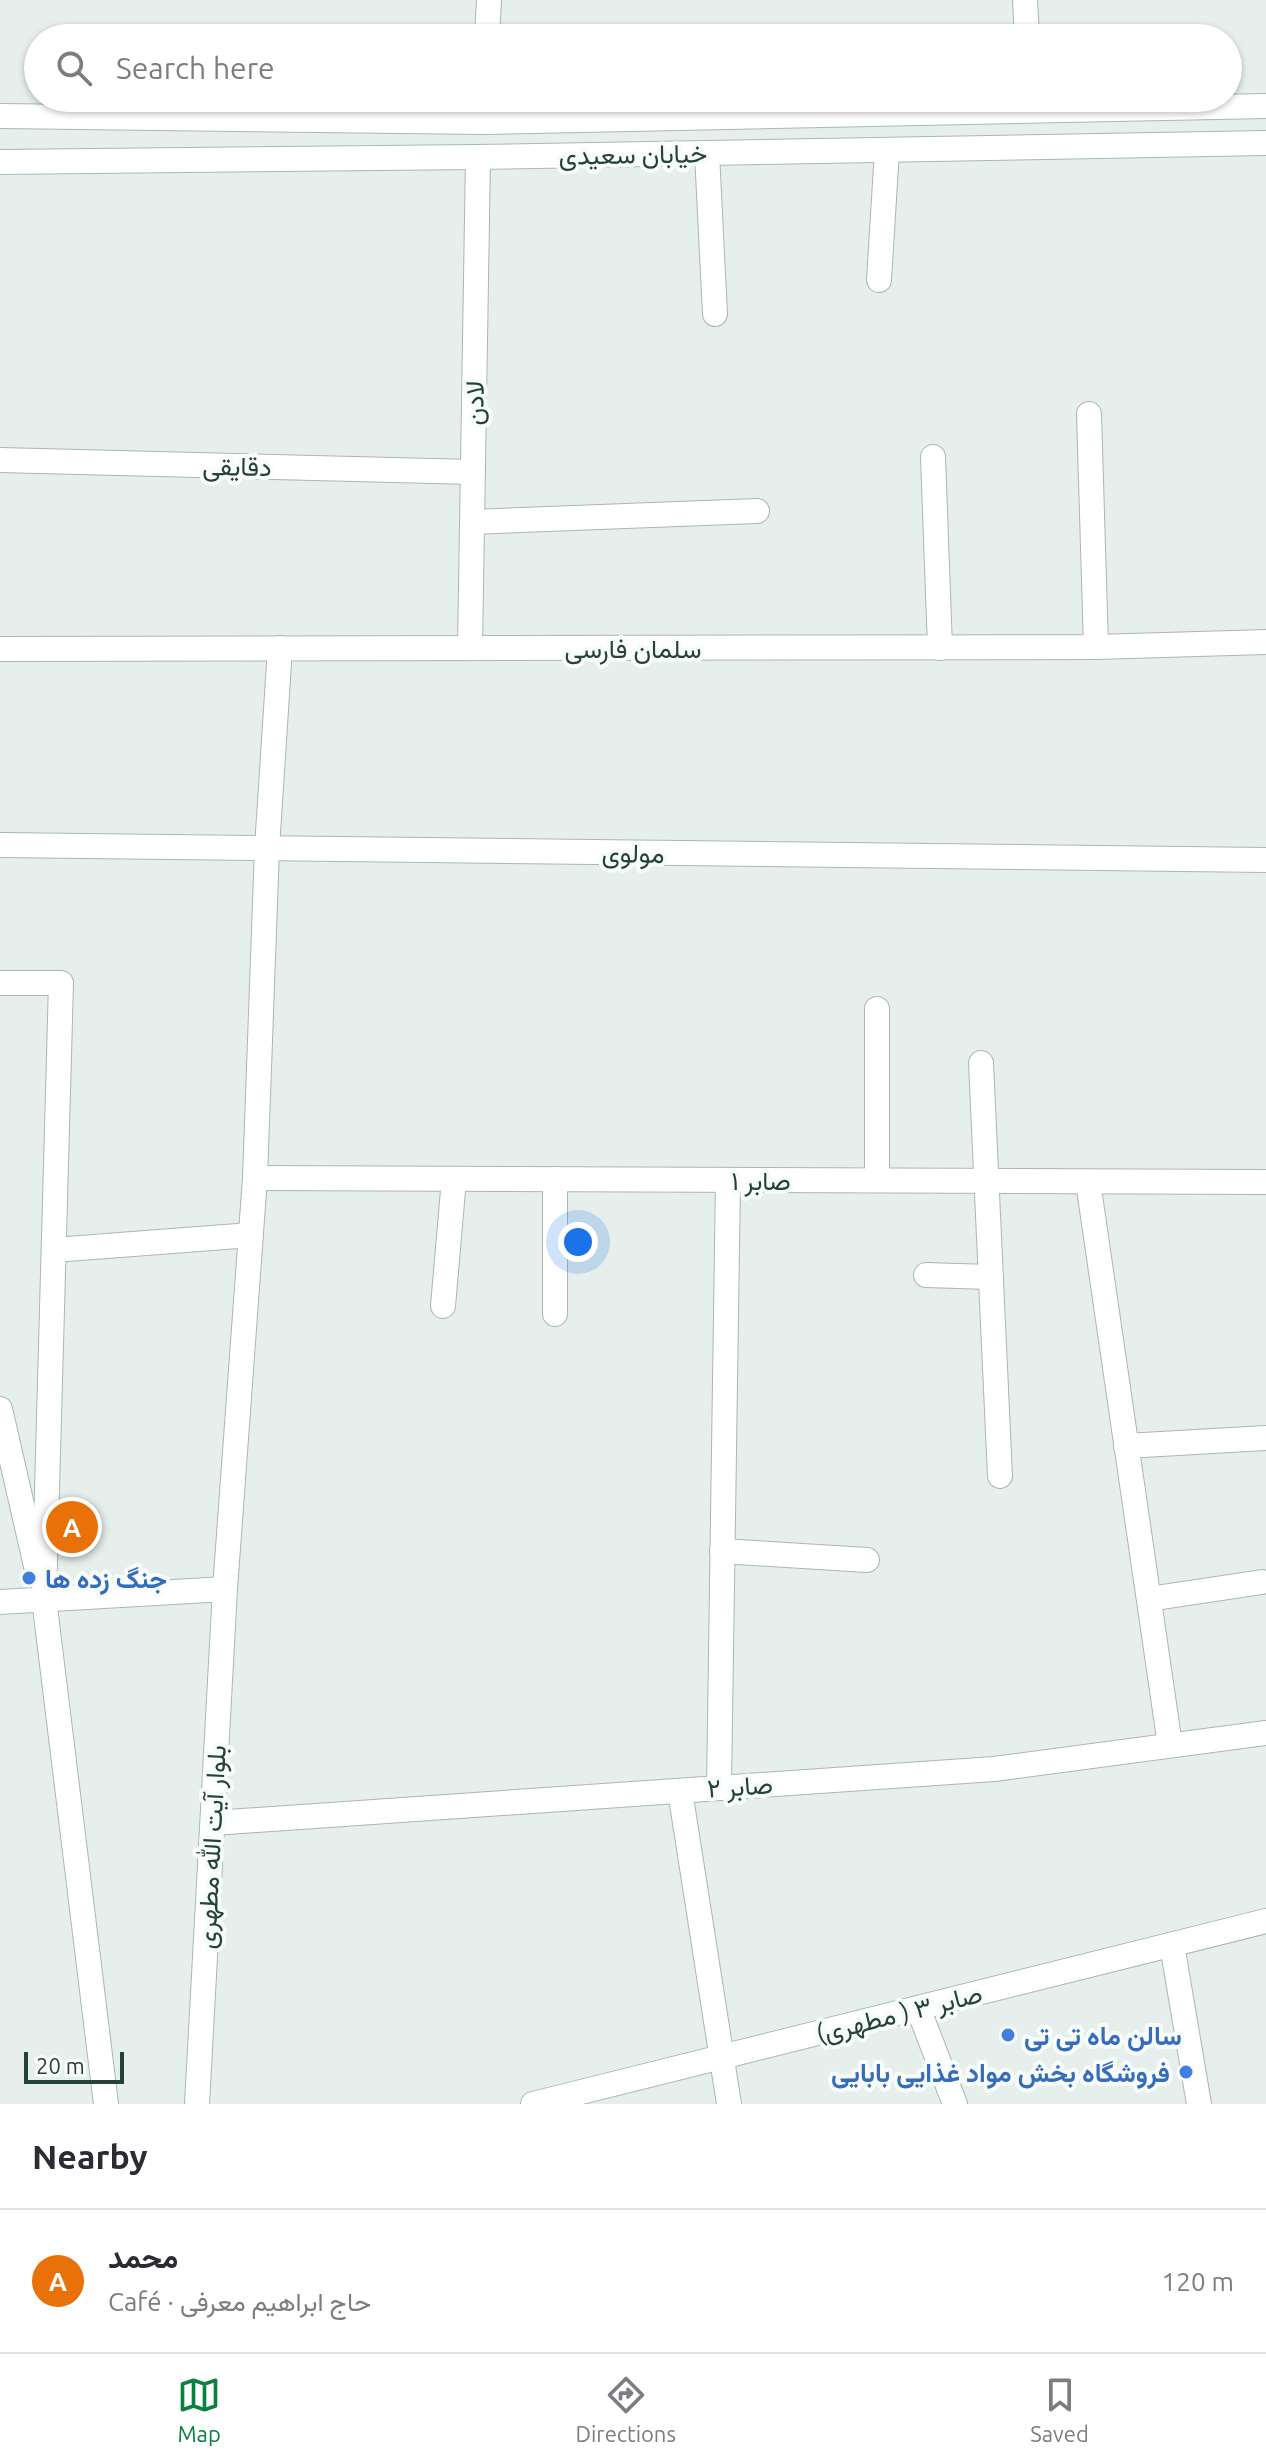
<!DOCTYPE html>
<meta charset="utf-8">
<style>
:root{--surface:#fff;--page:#f2f2f3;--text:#2b2b33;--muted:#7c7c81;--line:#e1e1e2;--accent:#0b8043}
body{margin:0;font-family:Ubuntu,Vazirmatn,sans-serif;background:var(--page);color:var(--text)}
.scale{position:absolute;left:24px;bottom:20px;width:100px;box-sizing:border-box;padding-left:8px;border:4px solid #24423a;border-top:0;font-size:22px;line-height:28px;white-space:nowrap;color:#24423a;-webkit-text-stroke:6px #f7fbf9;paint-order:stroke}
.you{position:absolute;left:578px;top:1242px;width:28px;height:28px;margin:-20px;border:6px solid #fff;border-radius:50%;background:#1a73e8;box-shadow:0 0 0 12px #1a73e833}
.badge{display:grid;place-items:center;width:52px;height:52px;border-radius:50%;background:var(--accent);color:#fff;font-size:26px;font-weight:700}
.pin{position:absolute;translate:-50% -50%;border:4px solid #fff;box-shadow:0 2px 8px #0006}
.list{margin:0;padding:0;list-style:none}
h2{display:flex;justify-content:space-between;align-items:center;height:104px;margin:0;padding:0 32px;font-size:34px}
h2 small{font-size:26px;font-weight:400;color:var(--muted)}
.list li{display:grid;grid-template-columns:52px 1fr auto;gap:24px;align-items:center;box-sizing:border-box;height:144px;padding:0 32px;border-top:2px solid var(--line)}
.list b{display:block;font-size:30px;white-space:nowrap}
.list p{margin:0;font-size:26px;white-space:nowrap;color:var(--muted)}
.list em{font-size:26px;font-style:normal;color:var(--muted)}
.icon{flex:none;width:44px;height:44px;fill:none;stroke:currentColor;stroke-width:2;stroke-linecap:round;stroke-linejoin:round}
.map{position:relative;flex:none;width:1266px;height:2104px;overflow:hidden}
.search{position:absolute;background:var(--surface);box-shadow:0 2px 6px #0004;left:24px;right:24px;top:24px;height:88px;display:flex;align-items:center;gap:20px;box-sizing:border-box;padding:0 28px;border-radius:44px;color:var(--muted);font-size:30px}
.sheet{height:248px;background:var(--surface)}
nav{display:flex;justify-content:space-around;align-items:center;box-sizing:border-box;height:112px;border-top:2px solid var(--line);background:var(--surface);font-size:22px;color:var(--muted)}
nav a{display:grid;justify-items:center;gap:4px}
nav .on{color:var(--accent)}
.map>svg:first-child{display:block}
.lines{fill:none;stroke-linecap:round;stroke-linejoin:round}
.street-casing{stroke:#a8b8b2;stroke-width:26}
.secondary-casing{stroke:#a4bbb3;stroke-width:26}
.street{stroke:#fff;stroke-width:24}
.secondary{stroke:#fff;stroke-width:24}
.shop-dot{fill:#3f7fe0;stroke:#f7fbf9;stroke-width:3}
.labels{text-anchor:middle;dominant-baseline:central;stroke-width:8;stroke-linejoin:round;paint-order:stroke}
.street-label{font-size:26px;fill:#24423a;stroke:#f7fbf9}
.shop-label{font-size:26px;font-weight:bold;fill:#366cbe;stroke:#f7fbf9;text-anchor:start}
</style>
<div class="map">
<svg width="1266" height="2104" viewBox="0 0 1266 2104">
<rect width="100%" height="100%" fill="#e6efeb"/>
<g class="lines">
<g class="street-casing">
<g id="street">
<path d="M1025,0L1027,38"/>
<path d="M487,38L489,0"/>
<path d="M483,122L484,98"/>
<path d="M707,153L715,314"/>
<path d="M879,280L887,150"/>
<path d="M1089,414L1096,647"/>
<path d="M933,457L940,648"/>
<path d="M0,460L473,472"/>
<path d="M472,522L757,511"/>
<path d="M470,648L478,157"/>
<path d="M0,649L1096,647L1266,642"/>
<path d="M0,983H61L44,1599"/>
<path d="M877,1009V1180"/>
<path d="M981,1063L1000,1476"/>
<path d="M255,1178L1266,1182"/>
<path d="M555,1179V1314"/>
<path d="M1088,1182L1170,1745"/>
<path d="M54,1250L251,1235"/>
<path d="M926,1275L991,1277"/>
<path d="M443,1306L454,1179"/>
<path d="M0,1409L36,1566"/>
<path d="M1126,1446L1266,1438"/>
<path d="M722,1551L867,1560"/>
<path d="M225,1589L255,1178L267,848L280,648"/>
<path d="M1149,1599L1262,1582"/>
<path d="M719,1788L728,1180"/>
<path d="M680,1791L729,2104"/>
<path d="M213,1823L994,1769L1266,1733"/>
<path d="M1172,1945L1199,2104"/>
<path d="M918,2008L955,2104"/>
</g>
</g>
<g class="secondary-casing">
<g id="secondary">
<path d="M0,116L483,122L1266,106"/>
<path d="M0,162L478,157L1266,143"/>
<path d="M0,845L1266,860"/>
<path d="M44,1599L106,2104"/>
<path d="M0,1602L225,1589L197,2104"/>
<path d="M533,2104L1266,1921"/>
</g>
</g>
<use href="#street" class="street"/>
<use href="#secondary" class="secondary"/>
</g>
<g class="shop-dot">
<circle cx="29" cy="1578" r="8"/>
<circle cx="1008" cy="2035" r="8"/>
<circle cx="1186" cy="2072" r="8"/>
</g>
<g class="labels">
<g class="street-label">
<text transform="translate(633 154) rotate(-1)">خیابان سعیدی</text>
<text transform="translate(474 403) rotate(-89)">لادن</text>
<text transform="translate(237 466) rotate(1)">دقایقی</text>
<text x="633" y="648">سلمان فارسی</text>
<text transform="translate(633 853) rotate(1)">مولوی</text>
<text x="761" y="1180">صابر ۱</text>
<text transform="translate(740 1786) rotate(-4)">صابر ۲</text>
<text transform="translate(211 1847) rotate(-87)">بلوار آیت الله مطهری</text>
<text transform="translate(899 2013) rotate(-14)">صابر ۳ ( مطهری)</text>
</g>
<g class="shop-label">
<text x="45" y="1578">جنگ زده ها</text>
<text x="1024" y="2035">سالن ماه تی تی</text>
<text x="1170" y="2072" text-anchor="end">فروشگاه بخش مواد غذایی بابایی</text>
</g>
</g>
</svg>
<div class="scale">20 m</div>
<div class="you"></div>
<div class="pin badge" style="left:72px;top:1527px;background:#e8710a">A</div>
<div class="search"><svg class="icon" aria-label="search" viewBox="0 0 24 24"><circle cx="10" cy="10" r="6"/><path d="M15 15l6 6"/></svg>Search here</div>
</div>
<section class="sheet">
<h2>Nearby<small></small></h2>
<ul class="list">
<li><span class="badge" style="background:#e8710a">A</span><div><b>محمد</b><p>Café · حاج ابراهیم معرفی</p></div><em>120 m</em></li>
</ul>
</section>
<nav>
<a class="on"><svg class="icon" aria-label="map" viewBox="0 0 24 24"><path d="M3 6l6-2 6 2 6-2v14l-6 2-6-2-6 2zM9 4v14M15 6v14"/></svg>Map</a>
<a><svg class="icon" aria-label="directions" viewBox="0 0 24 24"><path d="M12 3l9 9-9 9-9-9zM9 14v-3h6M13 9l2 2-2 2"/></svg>Directions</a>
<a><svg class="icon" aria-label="saved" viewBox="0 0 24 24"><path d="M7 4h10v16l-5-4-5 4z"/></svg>Saved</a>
</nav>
